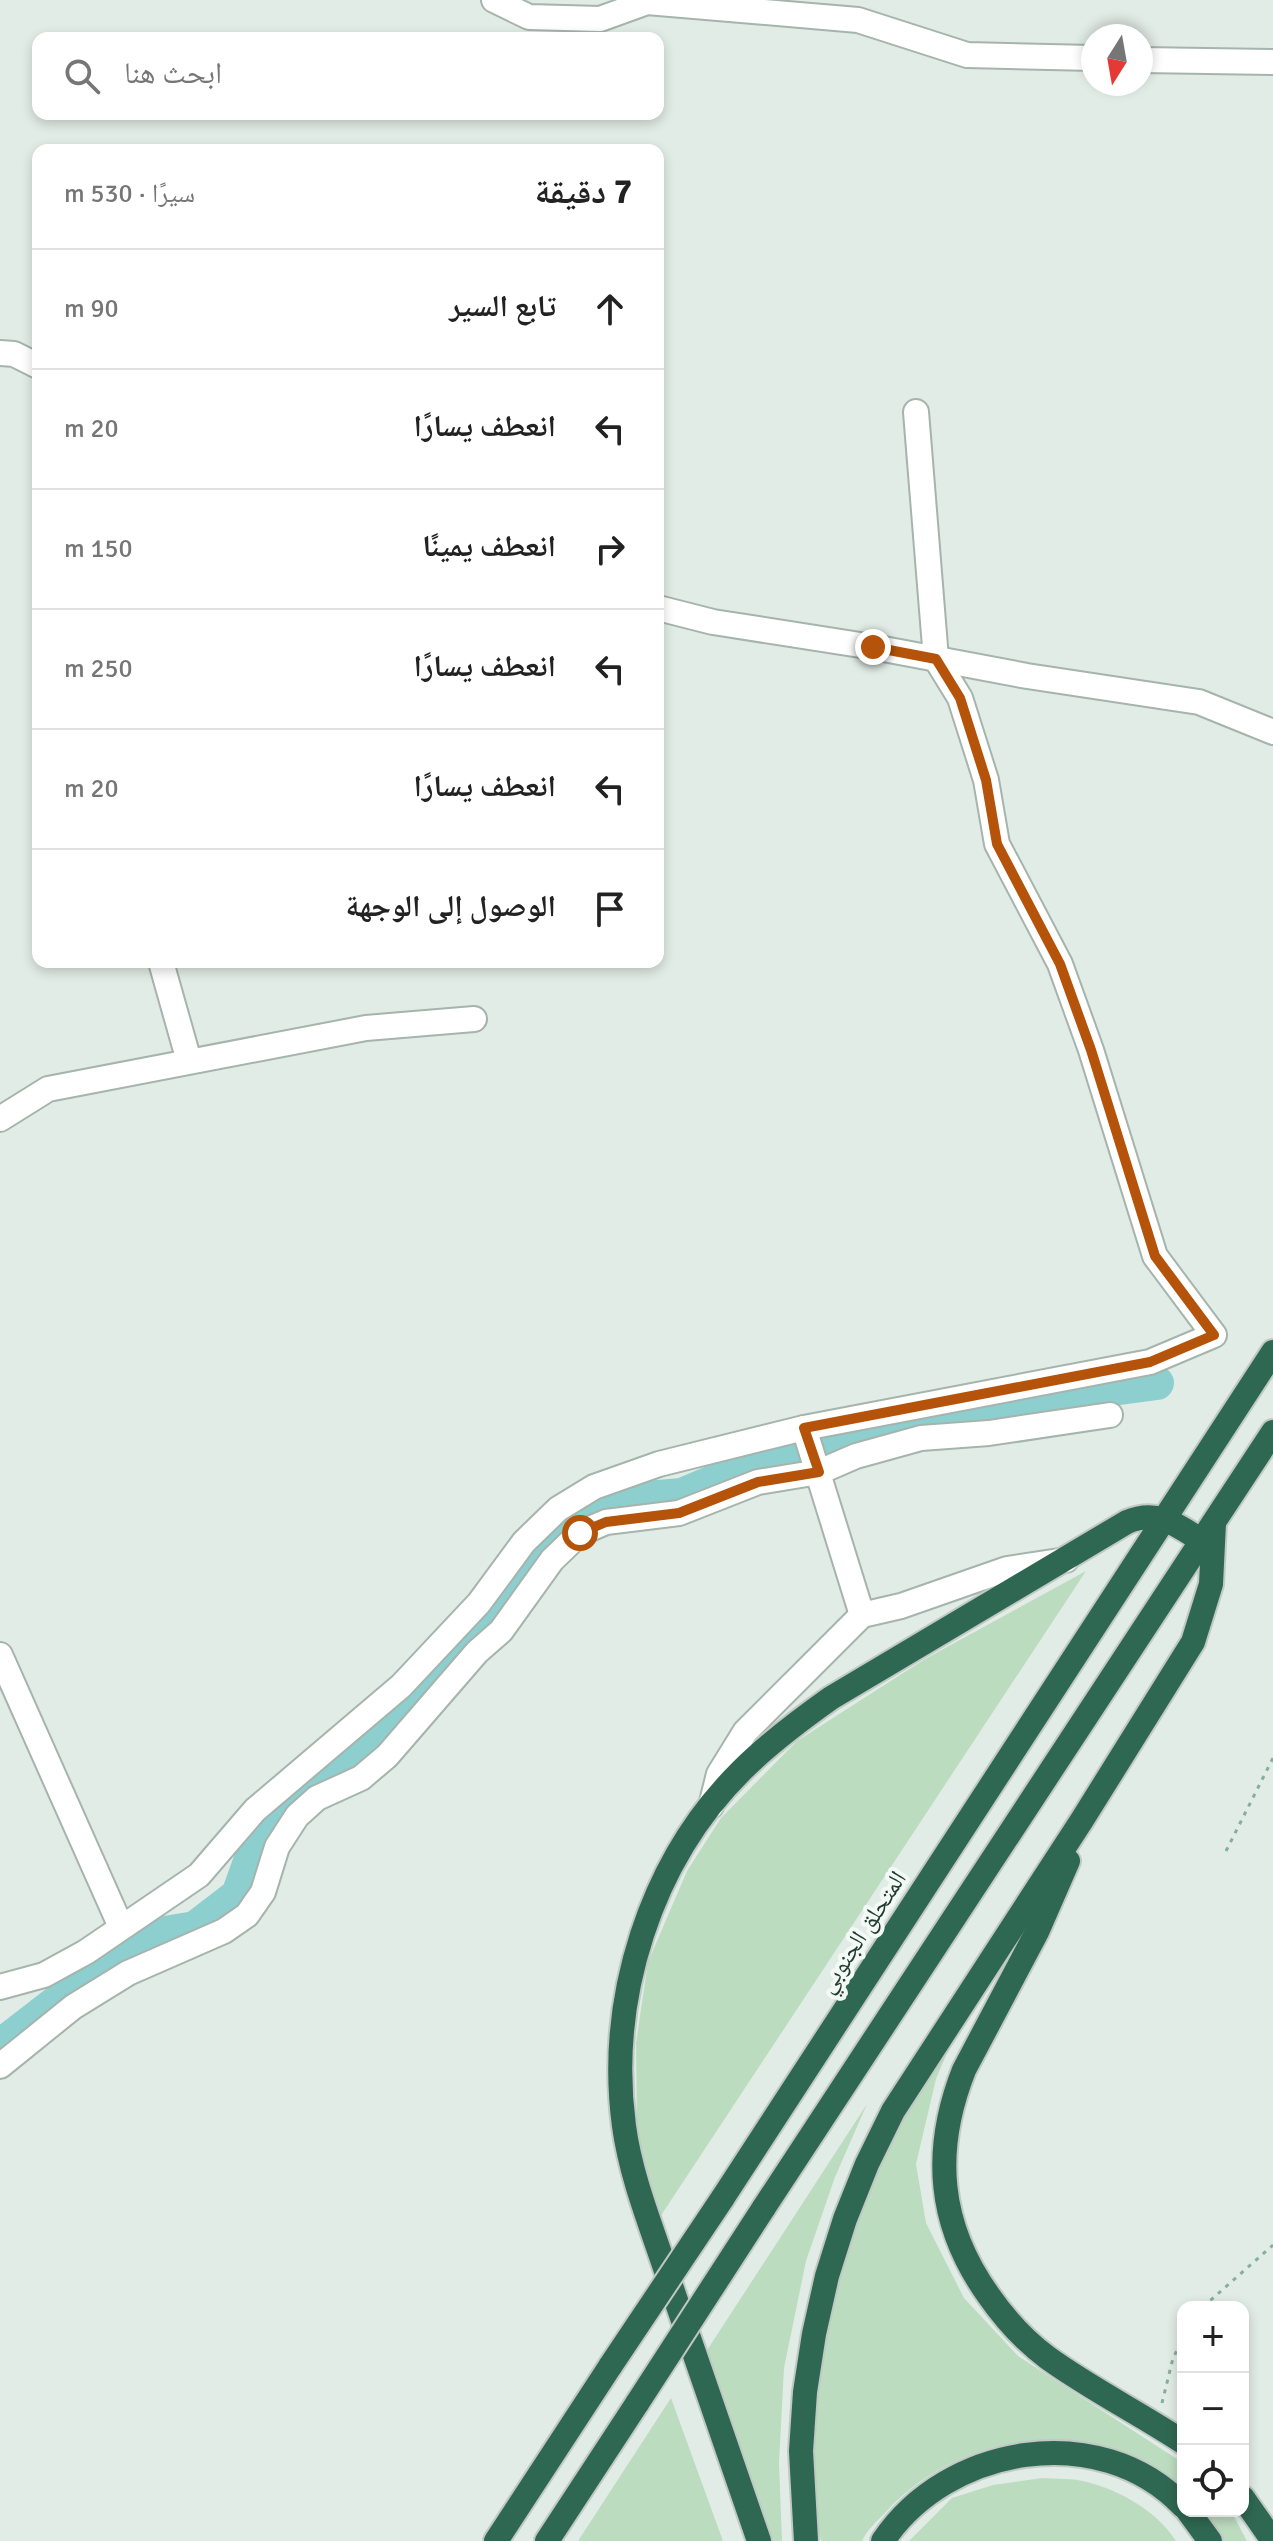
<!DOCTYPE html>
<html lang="ar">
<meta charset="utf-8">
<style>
:root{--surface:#fff;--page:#f2f2f2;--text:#222;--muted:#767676;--line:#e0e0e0}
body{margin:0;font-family:Signika,"Noto Naskh Arabic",sans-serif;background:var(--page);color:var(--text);direction:rtl}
.controls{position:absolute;right:24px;bottom:24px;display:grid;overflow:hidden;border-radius:16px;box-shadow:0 4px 12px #0003}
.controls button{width:72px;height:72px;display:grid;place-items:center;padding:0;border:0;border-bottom:2px solid var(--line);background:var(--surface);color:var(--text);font:40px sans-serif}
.compass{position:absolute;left:1081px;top:24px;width:72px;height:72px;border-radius:50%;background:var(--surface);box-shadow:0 4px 12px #0003;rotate:191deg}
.stop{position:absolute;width:24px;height:24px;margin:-18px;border:6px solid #b45309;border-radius:50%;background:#fff}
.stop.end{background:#b45309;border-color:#fff;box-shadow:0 2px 8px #0008}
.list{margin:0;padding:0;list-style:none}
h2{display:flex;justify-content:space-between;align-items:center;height:104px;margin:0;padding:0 32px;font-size:34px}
h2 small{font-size:26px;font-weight:400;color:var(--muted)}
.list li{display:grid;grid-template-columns:52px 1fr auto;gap:24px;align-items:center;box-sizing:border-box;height:120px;padding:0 32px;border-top:2px solid var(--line)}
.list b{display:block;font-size:30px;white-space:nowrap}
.list em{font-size:26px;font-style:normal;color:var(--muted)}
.icon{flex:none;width:44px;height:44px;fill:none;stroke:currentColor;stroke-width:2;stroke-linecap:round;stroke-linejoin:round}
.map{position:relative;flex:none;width:1273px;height:2541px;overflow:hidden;direction:ltr}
.search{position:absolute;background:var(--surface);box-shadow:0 4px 12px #0003;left:32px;top:32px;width:632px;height:88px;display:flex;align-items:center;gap:20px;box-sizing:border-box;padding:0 28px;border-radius:16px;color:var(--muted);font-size:30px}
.panel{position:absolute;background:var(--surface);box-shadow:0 4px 12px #0003;left:32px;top:144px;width:632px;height:824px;border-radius:16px;direction:rtl}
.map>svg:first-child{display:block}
.green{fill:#bcdcbf}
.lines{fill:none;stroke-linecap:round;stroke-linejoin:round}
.river{stroke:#8ccfce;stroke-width:34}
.minor-casing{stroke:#a5b4ac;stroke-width:28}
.highway-casing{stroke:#c1c9c5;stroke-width:28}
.path{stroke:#84af9a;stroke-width:3;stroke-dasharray:4 6;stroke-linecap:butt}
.minor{stroke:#fff;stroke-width:24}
.highway{stroke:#2f6852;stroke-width:24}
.highway-bridge-casing{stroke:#c1c9c5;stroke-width:28;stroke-linecap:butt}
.highway-bridge{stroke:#2f6852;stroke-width:24}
.route{stroke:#b45309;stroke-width:10}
.labels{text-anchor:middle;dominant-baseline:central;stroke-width:8;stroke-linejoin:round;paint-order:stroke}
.street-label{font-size:24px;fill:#233d31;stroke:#f3f9f5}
</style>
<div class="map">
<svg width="1273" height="2541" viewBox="0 0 1273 2541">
<rect width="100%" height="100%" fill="#e2ece6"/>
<g class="green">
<path d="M1086,1571L656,2223L637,2130L636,2043L648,1962L687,1871L721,1818L797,1741L925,1659Z"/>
<path d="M966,2008L936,2079L916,2164L926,2223L964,2298L1018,2356L1183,2463V2497C1157,2474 1127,2453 1093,2445C1019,2428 935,2457 885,2513C877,2521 867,2530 862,2541H821L815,2515L814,2454L820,2364L842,2258L868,2175Z"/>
<path d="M867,2104L835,2177L806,2261L784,2368L779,2463L782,2541H769L702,2358Z"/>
<path d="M671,2398L723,2541H578Z"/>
<path d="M1042,2478C1057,2479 1073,2478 1087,2482C1120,2490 1158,2512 1176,2541H909L952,2498L993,2485Z"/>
<path d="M1198,2511H1231L1247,2541H1216Z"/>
</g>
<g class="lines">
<path class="river" d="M0,2046L141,1937L195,1928L238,1895L257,1842L284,1801L316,1775L366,1751L417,1691L468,1647L501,1609L532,1559L577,1516L635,1499L682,1495L746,1468L927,1416L986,1414L1090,1392L1157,1383"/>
<g class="minor-casing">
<g id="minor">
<path d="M494,0L529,17L600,19L647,2L858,20L967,55L1093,58"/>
<path d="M1141,60L1273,62"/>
<path d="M0,353L14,354L38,366"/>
<path d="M658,608L713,622L873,647L1027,676L1199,702L1273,732"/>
<path d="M161,962L189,1061"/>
<path d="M0,1119L48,1089L366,1028L474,1019"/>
<path d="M804,1428L862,1615"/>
<path d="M0,1655L121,1927"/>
<path d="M711,1806L719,1774L745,1732L862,1615L901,1606L1007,1569L1066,1560"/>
<path d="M0,1987L44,1975L86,1952L199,1875L255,1810L401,1686L479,1603L524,1542L558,1509L594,1487L659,1464L804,1428L1150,1362L1214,1335L1155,1256L1091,1050L1060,964L997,844L986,780L960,698L936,659L916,412"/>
<path d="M0,2066L73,2007L128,1973L224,1931L247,1915L263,1892L277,1847L297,1816L317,1798L361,1778L387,1756L477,1652L501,1631L552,1560L580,1533L606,1522L679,1513L758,1482L819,1472L856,1456L921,1438L989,1433L1110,1415"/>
</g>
</g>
<g class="highway-casing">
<g id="highway">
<path d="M1068,1861L1037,1932L964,2070C932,2151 938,2225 989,2296C1005,2319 1025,2341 1048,2358C1091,2389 1139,2413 1183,2442"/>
<path d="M722,2199L1273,1352"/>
<path d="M763,2209L1273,1432"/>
<path d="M1243,2498L1273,2541"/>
<path d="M1188,2511L1210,2541"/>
<path d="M496,2541L611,2365"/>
<path d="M547,2541L638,2402"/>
<path d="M759,2541C728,2453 698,2365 668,2277C652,2228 631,2178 624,2126C607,1999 650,1861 742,1770C769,1743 800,1720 831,1698L1127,1522C1158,1509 1177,1525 1202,1541"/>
<path d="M806,2541L801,2451L805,2392L814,2334L827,2276L845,2219L867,2164L893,2111L1082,1820L1193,1642L1211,1584L1214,1523"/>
<path d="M883,2541C947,2445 1100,2419 1183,2506"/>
</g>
</g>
<g class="path">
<path d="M1226,1851L1273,1758"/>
<path d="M1203,2307L1273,2245"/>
<path d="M1162,2403L1173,2358L1183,2339"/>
</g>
<use href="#minor" class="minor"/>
<use href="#highway" class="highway"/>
<g class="highway-bridge-casing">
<g id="highway-bridge">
<path d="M611,2365L722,2199"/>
<path d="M638,2402L763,2209"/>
</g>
</g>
<use href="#highway-bridge" class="highway-bridge"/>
</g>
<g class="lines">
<path class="route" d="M580,1533L606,1522L679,1513L758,1482L819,1472L804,1428L1150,1362L1214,1335L1155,1256L1091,1050L1060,964L997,844L986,780L960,698L936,659L873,647"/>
</g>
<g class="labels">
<g class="street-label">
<text transform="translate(862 1932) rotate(-57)">المتحلق الجنوبي</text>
</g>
</g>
</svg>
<div class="controls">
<button>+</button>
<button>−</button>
<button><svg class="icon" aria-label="locate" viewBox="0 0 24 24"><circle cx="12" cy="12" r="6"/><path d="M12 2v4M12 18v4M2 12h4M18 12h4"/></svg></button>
</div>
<svg class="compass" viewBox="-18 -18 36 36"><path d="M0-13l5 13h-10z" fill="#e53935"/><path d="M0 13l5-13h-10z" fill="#767676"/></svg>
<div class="stop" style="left:580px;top:1533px"></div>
<div class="stop end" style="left:873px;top:647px"></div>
<div class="search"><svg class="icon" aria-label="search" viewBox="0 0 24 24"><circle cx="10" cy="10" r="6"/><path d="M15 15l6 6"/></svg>ابحث هنا</div>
<section class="panel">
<h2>7 دقيقة<small>سيرًا · 530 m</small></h2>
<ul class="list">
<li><svg class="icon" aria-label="ahead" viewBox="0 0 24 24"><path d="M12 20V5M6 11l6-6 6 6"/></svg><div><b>تابع السير</b></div><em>90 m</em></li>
<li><svg class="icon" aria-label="left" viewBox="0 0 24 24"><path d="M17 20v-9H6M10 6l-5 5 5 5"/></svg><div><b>انعطف يسارًا</b></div><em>20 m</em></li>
<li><svg class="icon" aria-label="right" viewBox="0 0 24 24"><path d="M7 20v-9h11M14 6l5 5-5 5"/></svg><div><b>انعطف يمينًا</b></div><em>150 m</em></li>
<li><svg class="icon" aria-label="left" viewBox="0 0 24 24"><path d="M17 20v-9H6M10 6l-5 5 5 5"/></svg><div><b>انعطف يسارًا</b></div><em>250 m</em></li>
<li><svg class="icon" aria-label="left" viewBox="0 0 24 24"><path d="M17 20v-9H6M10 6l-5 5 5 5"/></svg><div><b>انعطف يسارًا</b></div><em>20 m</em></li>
<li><svg class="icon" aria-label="arrive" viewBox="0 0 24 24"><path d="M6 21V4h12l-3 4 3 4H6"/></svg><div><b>الوصول إلى الوجهة</b></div></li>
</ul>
</section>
</div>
